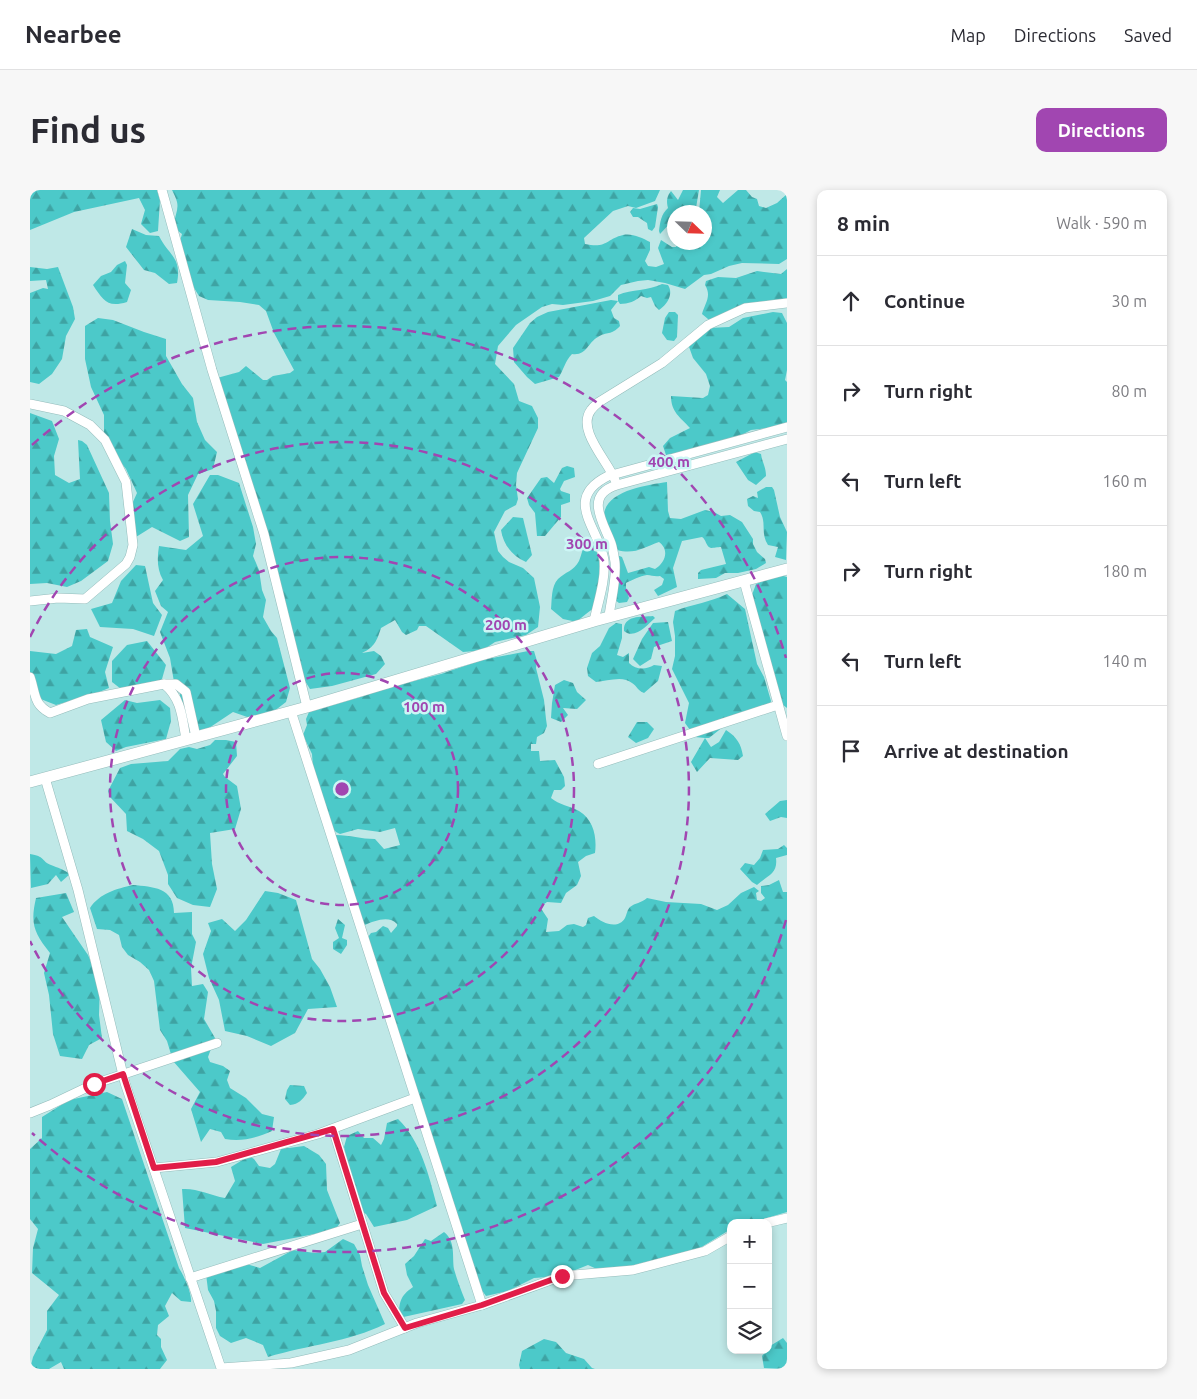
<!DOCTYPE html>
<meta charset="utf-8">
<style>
:root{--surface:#fff;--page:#f7f7f7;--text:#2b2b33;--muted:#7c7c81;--line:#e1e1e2;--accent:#a146b1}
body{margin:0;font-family:Ubuntu,sans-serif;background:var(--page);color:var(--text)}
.controls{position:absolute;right:15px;bottom:15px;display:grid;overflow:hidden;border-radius:10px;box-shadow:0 2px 8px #0003}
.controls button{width:45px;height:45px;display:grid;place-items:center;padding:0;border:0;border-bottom:1px solid var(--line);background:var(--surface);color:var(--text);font:25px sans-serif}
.compass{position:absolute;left:637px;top:15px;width:45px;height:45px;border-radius:50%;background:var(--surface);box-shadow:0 2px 8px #0003;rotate:113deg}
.stop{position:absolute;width:15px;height:15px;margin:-11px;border:4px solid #e11d48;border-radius:50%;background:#fff}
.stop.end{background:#e11d48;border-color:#fff;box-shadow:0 1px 5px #0008}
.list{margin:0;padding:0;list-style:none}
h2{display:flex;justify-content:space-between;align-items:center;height:65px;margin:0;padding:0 20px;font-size:21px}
h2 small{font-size:16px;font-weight:400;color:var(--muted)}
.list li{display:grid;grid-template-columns:32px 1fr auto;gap:15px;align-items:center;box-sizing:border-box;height:90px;padding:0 20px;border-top:1px solid var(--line)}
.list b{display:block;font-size:19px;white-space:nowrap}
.list em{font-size:16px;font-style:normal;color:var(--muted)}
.icon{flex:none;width:28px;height:28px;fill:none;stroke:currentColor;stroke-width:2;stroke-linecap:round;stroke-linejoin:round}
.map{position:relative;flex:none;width:757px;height:1179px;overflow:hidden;border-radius:10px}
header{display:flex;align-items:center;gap:30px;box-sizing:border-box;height:70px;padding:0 25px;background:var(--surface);border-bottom:1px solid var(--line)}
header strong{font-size:24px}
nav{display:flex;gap:28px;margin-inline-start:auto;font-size:18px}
.intro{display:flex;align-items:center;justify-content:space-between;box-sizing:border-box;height:120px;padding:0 30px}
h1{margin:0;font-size:35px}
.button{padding:12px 22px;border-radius:10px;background:var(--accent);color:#fff;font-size:18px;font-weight:700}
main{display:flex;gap:30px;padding:0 30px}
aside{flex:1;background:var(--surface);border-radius:10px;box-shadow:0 2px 8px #0003}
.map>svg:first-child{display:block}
.forest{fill:url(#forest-firs)}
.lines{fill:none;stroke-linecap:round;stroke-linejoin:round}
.minor-casing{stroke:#94bcbb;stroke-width:10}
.tertiary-casing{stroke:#94bcbb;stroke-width:12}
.minor{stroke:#fff;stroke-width:9}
.tertiary{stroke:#fff;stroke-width:11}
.route{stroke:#e11d48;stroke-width:6}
.ring{fill:none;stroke:#a146b1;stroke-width:2.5;stroke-dasharray:9 6}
.centre{fill:#a146b1;stroke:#ccf6f5;stroke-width:2.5}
.ring-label{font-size:15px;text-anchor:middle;font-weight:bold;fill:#a146b1;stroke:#ccf6f5;stroke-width:5;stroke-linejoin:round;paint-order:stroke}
</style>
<header>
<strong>Nearbee</strong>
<nav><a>Map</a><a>Directions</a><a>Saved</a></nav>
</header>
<div class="intro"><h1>Find us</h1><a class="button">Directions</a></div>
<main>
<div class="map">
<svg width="757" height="1179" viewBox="0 0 757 1179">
<defs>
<pattern id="forest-firs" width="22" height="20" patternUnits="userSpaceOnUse" patternTransform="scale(1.25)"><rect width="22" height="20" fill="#4cc9c9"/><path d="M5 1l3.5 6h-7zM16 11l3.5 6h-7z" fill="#3ea3a3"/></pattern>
</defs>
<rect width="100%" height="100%" fill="#bfe8e7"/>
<g class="forest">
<path d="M0,0H127L130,10L128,41L120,43L111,34L115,20L109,8L44,22L0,40Z"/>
<path d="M142,0H630L625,11L606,18L598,16L583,21L554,48L555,54C577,59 576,49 593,45C602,43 612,48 620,52V60L615,71L618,76L626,77L634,74L628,58L631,50L642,57H646L648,53L674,52V22H669L671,0H690L687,7L693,13L708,0H716L722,7L727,9L729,16L736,18L747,13L757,4V69L749,74L712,73L699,76L681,84L674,85L655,99L635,93L618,90L608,91L591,95L580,106L563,111L533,115L522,114L512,117L486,135L468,156L465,174L484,194L489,211L502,216L508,228V238L487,283L486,295L488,309L486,315L475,321L464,342L468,361L473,367L479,372L493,378L504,388L510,417L508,437L496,445L465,452L456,458L445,461L433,462L396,436H389L387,440L376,445L372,442L365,430L351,438C347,450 345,457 332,463L344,461L351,466L355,474L346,484L302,496L280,499L275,491L187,188L209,182L216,176L233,190H237L243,186L260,183L264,180L244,143L236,121L229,115L210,112L178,110L169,106L161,93L150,51L152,44C137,33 150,24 147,12C146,8 144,4 142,0Z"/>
<path d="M653,0H669L666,18L663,20L665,22H644V29L630,44L629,41C630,33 631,24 638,18C636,11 637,6 641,1L648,10Z"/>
<path d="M627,14L628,17L625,37L622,41L618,39L617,33L608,27H603L600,22L603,18L610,19Z"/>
<path d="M102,39L116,45L129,46C139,66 152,67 147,93L139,94L125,83L114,80L96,57Z"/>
<path d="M95,71L97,75L95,93L101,100L97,112C77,118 73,110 63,95L71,86L81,82L87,75Z"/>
<path d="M0,77L17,79L28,77L43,117L45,129L36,146L32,169L22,184L9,194L0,192V103L13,98L18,99L16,90L0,91Z"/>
<path d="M757,79V112L727,116L684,134L672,124C675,113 682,106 675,95L676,91L688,87L706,88L727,81L751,84Z"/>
<path d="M632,94L638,95C644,104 637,115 629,120L625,116L621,107L617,108L611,106C606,111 598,114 590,114L588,111L581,120L584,128L589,131L590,136C581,146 577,141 568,147C557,153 557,166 542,164C535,171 534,179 529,187L505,194L497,187L484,172L483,158L500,133L507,127L518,122L581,110L588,111V105C602,99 618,101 632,94Z"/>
<path d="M639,122H645L648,125L647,147L644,151L637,150L632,143L635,128Z"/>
<path d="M743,122L752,123L757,133V180L755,190L757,192V236L721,240L704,249L640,269L636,265L633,256L640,248L660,238C650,227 641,222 641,206L673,208L678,205L680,196L676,184L663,168L658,154L679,138L699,137L713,128Z"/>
<path d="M68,128L83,130L114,142L136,149V166L152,194L163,208L167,232L175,250L187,262L183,279L168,284L158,305L159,347L150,351L122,337L106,347L98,323L107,303L96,279L74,251V225L61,197L55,169V136Z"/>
<path d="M0,223L22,231L29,249L24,266L25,285L39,293L50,289L48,250L52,251L57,255L79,303L80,331L83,354L78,371L51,391L37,397L17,393L0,394Z"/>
<path d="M725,262L731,264C732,272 736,277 736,286L726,295L718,290L706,272Z"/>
<path d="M537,276L544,278L545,287L534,291L530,299L531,301L540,304V312L531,315V327L515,346H507L505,323L499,315L497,308L511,288L517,287L524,293L532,278Z"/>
<path d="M180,285H188L209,293L223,337L226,354L223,366L229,380L232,400L236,410L233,427L241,441L247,448L260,498L256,512L243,522L220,528L203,522L176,540H164L151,531L148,522L150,504L144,492L140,468L130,442L138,422L131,416L125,401L133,390C127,380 127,368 129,356L156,360L173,346L163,314Z"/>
<path d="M637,292L638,321L640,328L651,329L675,320L684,322L691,326L700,325L712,332L723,349V354L727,362L735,369L736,373L726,379L708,383H695L686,388L668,389V383L671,380L696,374L691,357C688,357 683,358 681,358C676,357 676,349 672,347L652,351L643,378L647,397L628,406L624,400L632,395L634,389L630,386C624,387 622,385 617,385C610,386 602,390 596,393V398L599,408L597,412L589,413L585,410L587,365L592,367L598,383L619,377L625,379C635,373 640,360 629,352C614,357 605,365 587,360C584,353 574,335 574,327C573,301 617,295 637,292Z"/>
<path d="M736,297H742L744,300L750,327L757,342L756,370L745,367L748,357L738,355C730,342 737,333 730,322L724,321L718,316L717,309L723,306L728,308L727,302Z"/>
<path d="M483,327L493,328L502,365L496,372C482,366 473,354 471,340Z"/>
<path d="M557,349C577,364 567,394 567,415C560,422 553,425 547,432L533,429L521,419C522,410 521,396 528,389C535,382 544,381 549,371C552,364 553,356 557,349Z"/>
<path d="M106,375L115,376L123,413L132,425L124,446L103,439L70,437L61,419L82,413L91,391Z"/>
<path d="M747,384L757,387V518L753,515L722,405L726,394Z"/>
<path d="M697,404L715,419L727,474L734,487L741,511L738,521L698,533L679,548H675L681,557L689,552L696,540C707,547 711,554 713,566L708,570L680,568L667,582L661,572L675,548L665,547L655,533L659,513L642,479L645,466V446L643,432L645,421C663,414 681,412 697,404Z"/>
<path d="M623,426L625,428C617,435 605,450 594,441C593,425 611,427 623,426Z"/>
<path d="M638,432L642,451L624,457L621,469L610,476L603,469L612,449L623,433Z"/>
<path d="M586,433L592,434V448L587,465L593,467L599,463V473C606,480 616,480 624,475L632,476L628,491L614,503C608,501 607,496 602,493C593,485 577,491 566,492L558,486L557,478L562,463L570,456L579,438Z"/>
<path d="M57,439L60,447L83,457L75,482L79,498L62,505L26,515L8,508L0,496V461L26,464L42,456L46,440Z"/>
<path d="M117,451L136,475L130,496L95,502L82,492V471L97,455Z"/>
<path d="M498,461H504L507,471L506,478L514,510L516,529L517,536L514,543L507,547L506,554H501V561H509L510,571L525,570L534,587L535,596L531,600H524L521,608C529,615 540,616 549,621C564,630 567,648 565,663L556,666L548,672L551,686L547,695L536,703L531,713L517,712L510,717L518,729L516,742L529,741L537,735L544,734L553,737L556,735L558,728L564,726C572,733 588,740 595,728C597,724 597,720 600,717C605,713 611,713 617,708L636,712L671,714L687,720L698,715L711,703L724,697L729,701L726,703L727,710L731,711L735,708L731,703V696L739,695L749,690L753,702H757V1022L720,1033H701V1039L670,1058L601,1076L569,1080L558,1075L543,1081L518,1087L504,1088L478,1101L456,1106L448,1095L338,747L341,743L346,742L353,736L358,738L361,743L367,736V734C359,725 344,731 335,735L331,729L305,651L306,645C320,645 331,649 345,649L354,659L370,655L365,638L350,642L328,639L310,644L306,642L298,633L284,593L282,564L273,545L277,535L276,529L279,522L334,506L341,502L411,484L452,470Z"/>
<path d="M534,490L543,493L547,502L556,510L547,519L533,518L538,525L531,532L521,528L522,513L525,495Z"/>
<path d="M95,510L107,513L130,510L140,518L141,531L136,549L96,557L86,561L76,552L71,530Z"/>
<path d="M607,532H617L624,539L618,548L606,553L598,547Z"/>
<path d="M185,550H196L206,552L207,566L193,584L195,587L207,596L211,619L205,639L180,643L182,674L187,699L180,717L163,715L147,708L138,694V685L129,661L113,649L97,641L96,624L80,607L78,601L90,578L101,574L138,571L150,559L159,557L167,559L180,555Z"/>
<path d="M757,610V628L751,627L740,631L735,624L750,611Z"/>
<path d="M754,655L757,658V665L746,668C748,684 738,685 727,695L722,692L710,679L715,673L724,675L730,668L733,660L748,659Z"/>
<path d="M0,664C15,666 11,671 21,675C28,678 33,679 40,684L31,692L26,685L18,694L1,698Z"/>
<path d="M103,695C123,697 144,697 144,723L162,722V744L166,752L161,778L162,796L173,794L178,802L174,829L185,848L178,867L180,872L193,876L200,881L197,890L200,898L216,908L232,924L244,927L242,941C226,948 212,952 195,949L191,942L180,939L171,952L161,919L170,902L143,871L137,851L130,840L124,791L119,780L110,772L98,765L92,757L89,745L80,740L67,739L60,718C70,703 86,699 103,695Z"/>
<path d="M235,701L248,703L266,710L282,769L290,779L300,797L307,817L278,819L265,843L241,856L217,846L195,841L189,810L179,788L173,764L181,741L178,733L192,729L205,741L216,730Z"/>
<path d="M36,703L44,722L32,727L58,765L70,792L69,825L72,848L59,855L52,869L30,866L23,844L19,805L14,783L20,763C4,743 0,734 6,708Z"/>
<path d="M308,729L315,735L312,748L317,750V755L311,764L303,759V752L309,748L305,738Z"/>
<path d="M260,895L274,896L277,903C272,910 269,914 260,915L255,909L257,900Z"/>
<path d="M77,902L92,909L149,1078C154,1086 162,1103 161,1112L151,1111L142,1103L135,1116L139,1126L128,1135L127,1145L131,1149V1157L137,1170L130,1179H34L31,1172L19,1179H0L3,1167L17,1140V1121L29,1105L2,1083L3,1058L8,1039L0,1029V959L12,948V927L39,910Z"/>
<path d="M368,929C391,951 399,986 407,1016L377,1030L344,1037L336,1024L323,1017L321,990L314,957L317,946L328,941L334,948H343L351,955L354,949L357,933Z"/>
<path d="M274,956L289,965L296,974L297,1000L310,1033L305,1040L233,1054L155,1038L152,999C167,998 180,1005 195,1008L205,991L201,977L219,966L224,969L229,976L240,978L245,974L251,959Z"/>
<path d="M414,1042C426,1051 422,1067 424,1079C427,1090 431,1100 435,1110L432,1114L369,1128C369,1112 370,1106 383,1097L377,1085L375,1074L384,1066L395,1049L401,1051Z"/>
<path d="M313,1049L324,1054L330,1065L332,1076L338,1095L355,1134C319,1152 277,1155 238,1167L233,1155L216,1148L201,1153L190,1146L186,1138V1121L184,1111L178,1100L176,1084L209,1072L230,1078L263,1060L285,1063L295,1062Z"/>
<path d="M753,1148L757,1153V1179L734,1178L732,1166L740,1156Z"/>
<path d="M514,1149L526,1152L536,1163L554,1169L562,1178L565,1179H490L489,1175L492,1161Z"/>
</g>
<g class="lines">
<g class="minor-casing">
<g id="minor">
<path d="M132,0L182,180L234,344L277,517"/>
<path d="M0,214L34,221L60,235L75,250L96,292L103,355L100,367L96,374L55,409L28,408L0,411"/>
<path d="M585,290C578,271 546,240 561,220C563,217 567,214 569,212L632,173L678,135L715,118L757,113"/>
<path d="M714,391L757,546"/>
<path d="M579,426C581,410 587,388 585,372C584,366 583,359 581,353C573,332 554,305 587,295L757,249"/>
<path d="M564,431C568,412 576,389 574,370C569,338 532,309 578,286L757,237"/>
<path d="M0,487C6,504 3,514 20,523L58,509L134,494"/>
<path d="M261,521L452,1115"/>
<path d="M156,549C152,528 152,509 134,494H146L156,502L166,547"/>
<path d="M568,574L748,515"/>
<path d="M15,588L48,700L95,893L191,1178L261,1173L319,1160L387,1133L452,1115L532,1086L603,1080L675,1061L701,1046"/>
<path d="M0,923L20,915L64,894L187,853"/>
<path d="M303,939L354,1103L375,1138"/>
<path d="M124,978L187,972L288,944L385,908"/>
<path d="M736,1033L757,1028"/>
<path d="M160,1088L332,1034"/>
</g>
</g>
<g class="tertiary-casing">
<path id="tertiary" d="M0,592L277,517L564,431L757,379"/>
</g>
<use href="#minor" class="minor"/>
<use href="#tertiary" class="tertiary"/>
</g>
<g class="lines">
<path class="route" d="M64,894L93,884L124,978L186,972L303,939L354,1103L375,1138L452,1115L532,1086"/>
</g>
<g class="ring">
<circle cx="312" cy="599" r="116"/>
<circle cx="312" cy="599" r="232"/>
<path d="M0 447A347 347 0 1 1 0 751"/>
<path d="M756 730A463 463 0 0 1 2 943M2 255A463 463 0 0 1 756 468"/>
</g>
<circle cx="312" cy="599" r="8" class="centre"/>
<g class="ring-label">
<text x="639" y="277">400 m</text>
<text x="557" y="359">300 m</text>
<text x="476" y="440">200 m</text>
<text x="394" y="522">100 m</text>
</g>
</svg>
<div class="controls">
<button>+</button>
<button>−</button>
<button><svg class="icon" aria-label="layers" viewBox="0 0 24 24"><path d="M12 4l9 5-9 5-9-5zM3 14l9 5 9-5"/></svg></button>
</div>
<svg class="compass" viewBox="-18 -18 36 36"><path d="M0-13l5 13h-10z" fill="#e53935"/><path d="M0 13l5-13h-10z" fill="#7c7c81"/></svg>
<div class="stop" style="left:64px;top:894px"></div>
<div class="stop end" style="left:532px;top:1086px"></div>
</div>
<aside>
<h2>8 min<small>Walk · 590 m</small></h2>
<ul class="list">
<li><svg class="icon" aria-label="ahead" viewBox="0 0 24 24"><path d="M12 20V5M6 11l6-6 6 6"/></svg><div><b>Continue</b></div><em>30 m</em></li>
<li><svg class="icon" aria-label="right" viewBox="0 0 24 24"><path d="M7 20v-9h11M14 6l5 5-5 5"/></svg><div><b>Turn right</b></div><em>80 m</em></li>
<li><svg class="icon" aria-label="left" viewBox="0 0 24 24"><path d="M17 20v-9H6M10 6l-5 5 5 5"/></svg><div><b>Turn left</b></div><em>160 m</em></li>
<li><svg class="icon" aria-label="right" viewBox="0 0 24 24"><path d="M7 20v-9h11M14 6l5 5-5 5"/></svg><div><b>Turn right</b></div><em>180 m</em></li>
<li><svg class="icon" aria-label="left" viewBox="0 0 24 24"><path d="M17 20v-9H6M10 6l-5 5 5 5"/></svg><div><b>Turn left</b></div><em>140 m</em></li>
<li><svg class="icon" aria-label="arrive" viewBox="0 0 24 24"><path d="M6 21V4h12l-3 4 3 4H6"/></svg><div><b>Arrive at destination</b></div></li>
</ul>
</aside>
</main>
